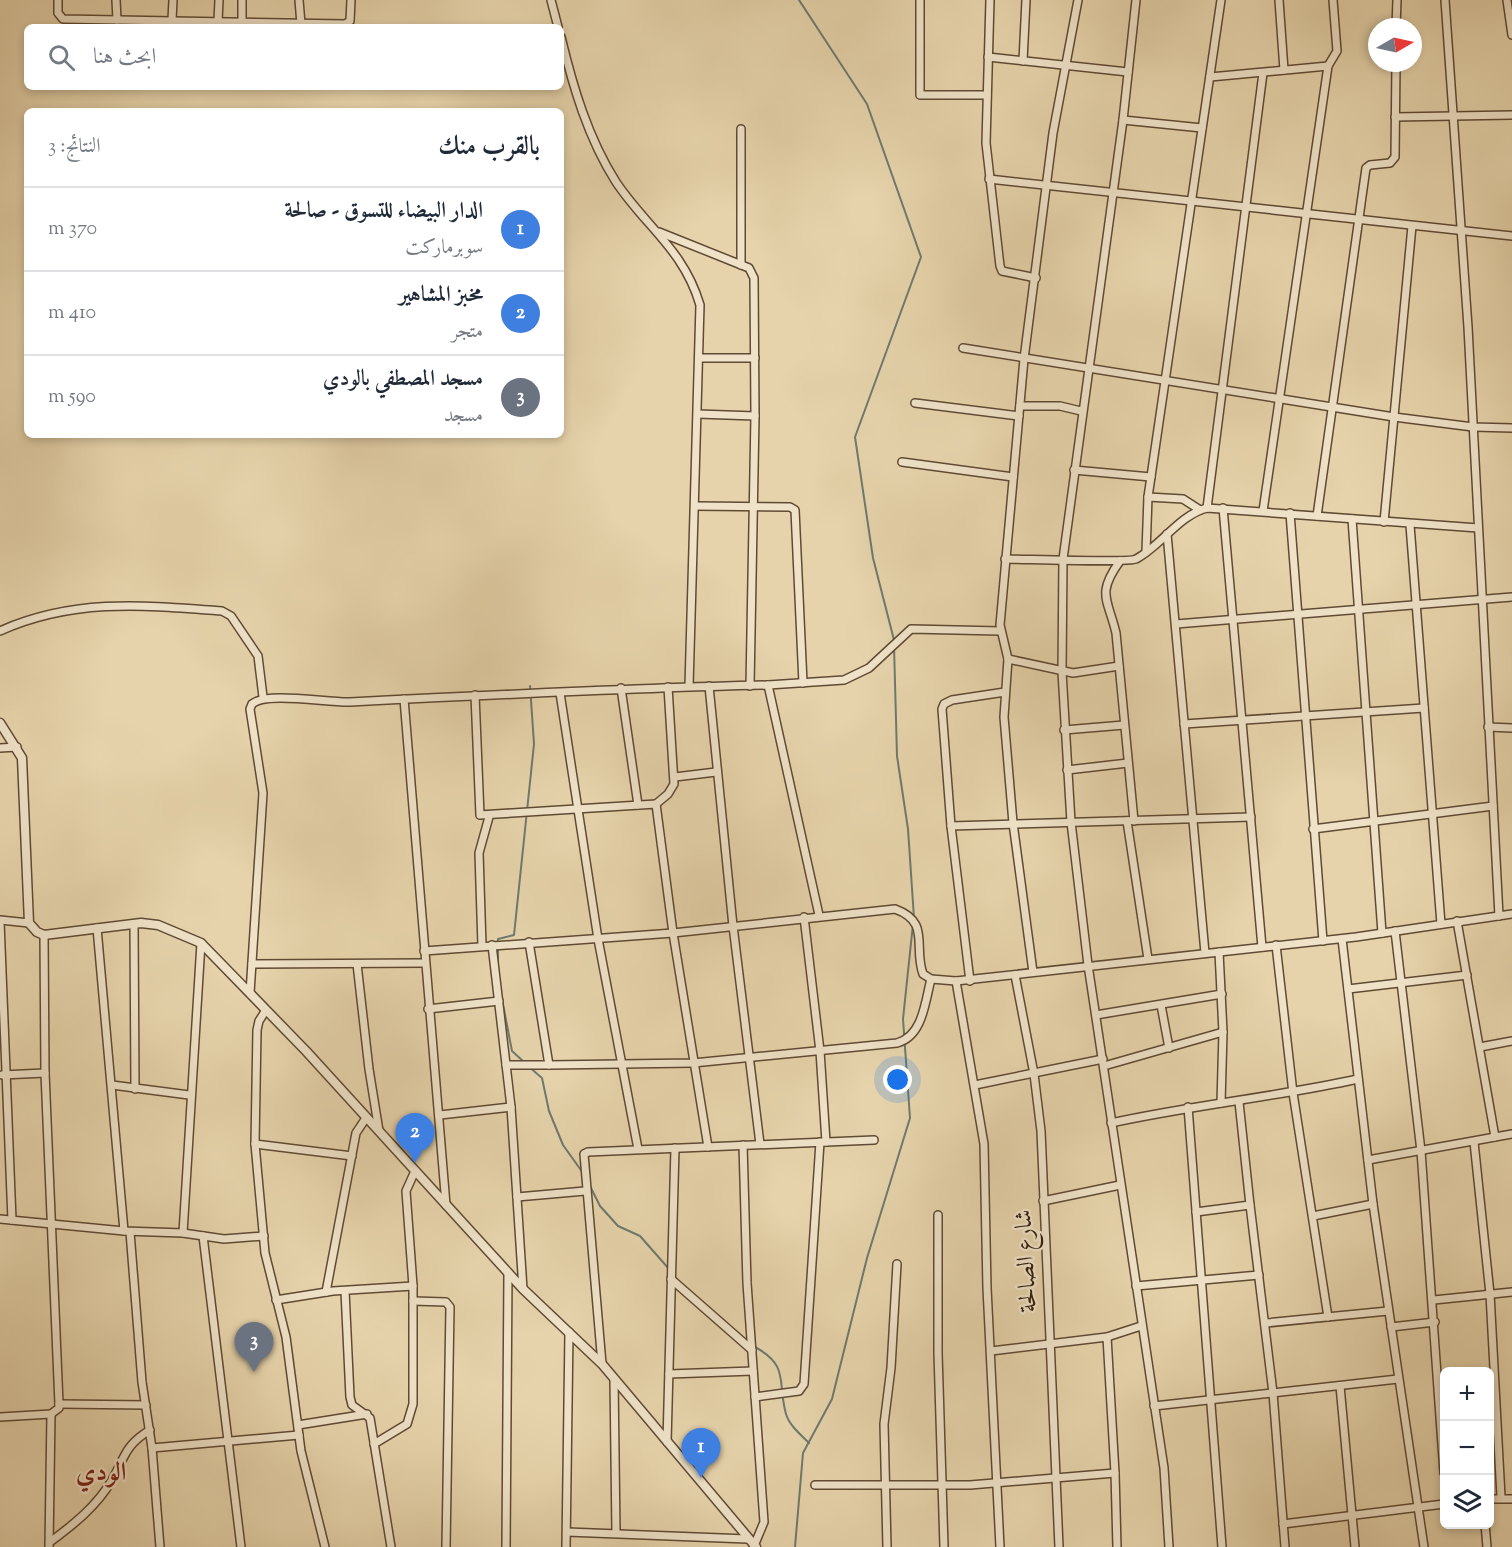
<!DOCTYPE html>
<html lang="ar">
<meta charset="utf-8">
<style>
:root{--surface:#fff;--page:#f6f6f7;--text:#1f2937;--muted:#747a83;--line:#e0e1e3;--accent:#8f2418}
body{margin:0;font-family:"Sorts Mill Goudy",Amiri,serif;background:var(--page);color:var(--text);direction:rtl}
.controls{position:absolute;right:18px;bottom:18px;display:grid;overflow:hidden;border-radius:9px;box-shadow:0 3px 9px #0003}
.controls button{width:54px;height:54px;display:grid;place-items:center;padding:0;border:0;border-bottom:2px solid var(--line);background:var(--surface);color:var(--text);font:30px sans-serif}
.compass{position:absolute;left:1368px;top:18px;width:54px;height:54px;border-radius:50%;background:var(--surface);box-shadow:0 3px 9px #0003;rotate:81deg}
.you{position:absolute;left:898px;top:1080px;width:21px;height:21px;margin:-15px;border:4px solid #fff;border-radius:50%;background:#1a73e8;box-shadow:0 0 0 9px #1a73e833}
.badge{display:grid;place-items:center;width:39px;height:39px;border-radius:50%;background:var(--accent);color:#fff;font-size:20px;font-weight:700}
.pin{position:absolute;translate:-50% -50px;filter:drop-shadow(0 2px 3px #0008)}
.pin::after{content:'';position:absolute;top:32px;width:21px;height:18px;background:inherit;clip-path:polygon(0 0,100% 0,50% 100%)}
.list{margin:0;padding:0;list-style:none}
h2{display:flex;justify-content:space-between;align-items:center;height:78px;margin:0;padding:0 24px;font-size:26px}
h2 small{font-size:20px;font-weight:400;color:var(--muted)}
.list li{display:grid;grid-template-columns:39px 1fr auto;gap:18px;align-items:center;box-sizing:border-box;height:84px;padding:0 24px;border-top:2px solid var(--line)}
.list b{display:block;font-size:22px;white-space:nowrap}
.list p{margin:0;font-size:20px;white-space:nowrap;color:var(--muted)}
.list em{font-size:20px;font-style:normal;color:var(--muted)}
.icon{flex:none;width:33px;height:33px;fill:none;stroke:currentColor;stroke-width:2;stroke-linecap:round;stroke-linejoin:round}
.map{position:relative;flex:none;width:1512px;height:1547px;overflow:hidden;direction:ltr}
.search{position:absolute;background:var(--surface);box-shadow:0 3px 9px #0003;left:24px;top:24px;width:540px;height:66px;display:flex;align-items:center;gap:15px;box-sizing:border-box;padding:0 21px;border-radius:9px;color:var(--muted);font-size:22px}
.panel{position:absolute;background:var(--surface);box-shadow:0 3px 9px #0003;left:24px;top:108px;width:540px;height:330px;border-radius:9px;direction:rtl}
.map>svg:first-child{display:block}
.lines{fill:none;stroke-linecap:round;stroke-linejoin:round}
.stream{stroke:#6f796e;stroke-width:2}
.minor-casing{stroke:#5f4a34;stroke-width:10}
.tertiary-casing{stroke:#5f4a34;stroke-width:11}
.minor{stroke:#efe2c8;stroke-width:7}
.tertiary{stroke:#efe2c8;stroke-width:8}
.labels{text-anchor:middle;dominant-baseline:central;stroke-width:4.5;stroke-linejoin:round;paint-order:stroke}
.street-label{font-size:24px;fill:#321c0c;stroke:#efe2c8}
.neighbourhood-label{font-size:26px;font-weight:bold;fill:#7a1f14;stroke:#efe2c8}
</style>
<div class="map">
<svg width="1512" height="1547" viewBox="0 0 1512 1547">
<rect width="100%" height="100%" fill="#e6d3ab"/>
<filter id="stains"><feTurbulence type="fractalNoise" baseFrequency=".00333" numOctaves="4"/><feColorMatrix values="0 0 0 0 .2 0 0 0 0 .09 0 0 0 0 .02 0 0 0 .5 -.17"/></filter>
<radialGradient id="worn" r=".72"><stop offset=".6" stop-color="#630" stop-opacity="0"/><stop offset="1" stop-color="#630" stop-opacity=".3"/></radialGradient>
<g class="lines">
<g class="stream">
<path d="M799,0L867,104L921,257L855,437L873,558L894,640"/>
<path d="M894,646L897,756L908,829L914,918"/>
<path d="M498,943V939L514,935L534,744L530,686"/>
<path d="M498,948V970"/>
<path d="M502,999L512,1051L524,1062"/>
<path d="M528,1066L542,1078L549,1111L563,1145L583,1173"/>
<path d="M590,1186L600,1206L618,1226L640,1236L669,1269"/>
<path d="M755,1347C790,1366 777,1382 786,1414C789,1425 801,1435 809,1443"/>
<path d="M795,1547L803,1453L832,1399L867,1258L910,1118L903,1019L913,924"/>
</g>
<g class="minor-casing">
<g id="minor">
<path d="M58,0V13L63,19L345,24L350,21L351,0"/>
<path d="M116,0L117,20"/>
<path d="M242,0V22"/>
<path d="M299,0L301,24"/>
<path d="M551,0L558,27"/>
<path d="M920,0V95H987"/>
<path d="M990,0L986,143L1000,266L1002,271L1036,278"/>
<path d="M1136,0L1123,120L1063,559L1062,672L1071,822L1088,965L1164,1468L1169,1547"/>
<path d="M1279,0L1284,70"/>
<path d="M1445,0L1468,327L1499,916"/>
<path d="M1507,0L1512,35"/>
<path d="M172,20L173,0"/>
<path d="M218,21L219,0"/>
<path d="M1396,27L1397,0"/>
<path d="M561,37C573,87 588,138 616,182C646,227 684,250 700,305L689,686"/>
<path d="M988,57L1128,72"/>
<path d="M1023,61L1026,0"/>
<path d="M1210,77L1328,66"/>
<path d="M1395,117L1512,115"/>
<path d="M1123,120L1202,128"/>
<path d="M741,129V265"/>
<path d="M989,179L1512,236"/>
<path d="M659,232L749,268L754,278L755,416L750,686"/>
<path d="M963,348L1394,417L1473,427L1512,428"/>
<path d="M700,358H755"/>
<path d="M915,403L1019,416"/>
<path d="M1020,406H1060L1081,411"/>
<path d="M698,414L755,416"/>
<path d="M902,462L1013,477"/>
<path d="M1074,470L1151,477"/>
<path d="M1148,497L1183,499L1200,510"/>
<path d="M695,506L790,507L795,510L803,683"/>
<path d="M1207,508L1263,73"/>
<path d="M1223,508L1262,947"/>
<path d="M1263,511L1328,66L1337,51L1333,0"/>
<path d="M1290,513L1323,941"/>
<path d="M1317,516L1366,168L1370,165L1390,163L1395,157L1396,63"/>
<path d="M1352,519L1382,933"/>
<path d="M1384,522L1412,226"/>
<path d="M1410,525L1441,924"/>
<path d="M1167,534L1205,953"/>
<path d="M1146,552L1148,497L1221,0"/>
<path d="M1005,559C1023,559 1129,563 1136,559C1161,546 1179,515 1207,508L1478,528"/>
<path d="M1120,561C1096,594 1108,599 1116,633L1134,821"/>
<path d="M1176,624L1512,597"/>
<path d="M0,631C74,598 144,605 222,611L231,616L258,656L263,697"/>
<path d="M1008,659L1073,673L1119,666"/>
<path d="M768,685L844,680L869,668L911,629L1000,631"/>
<path d="M709,686L733,926L760,1144"/>
<path d="M621,688L638,805"/>
<path d="M560,693L598,939L638,1149"/>
<path d="M475,695L480,815L656,804L673,933L708,1147"/>
<path d="M404,699L446,1205"/>
<path d="M1184,724L1424,708"/>
<path d="M1488,727L1512,728"/>
<path d="M1064,730L1124,725"/>
<path d="M0,748L17,747"/>
<path d="M1067,770L1128,763"/>
<path d="M675,777L716,772"/>
<path d="M656,804L668,794L674,784L668,687"/>
<path d="M1127,821L1148,959"/>
<path d="M951,826L1251,817"/>
<path d="M1313,829L1493,806"/>
<path d="M804,917L820,1051L826,1142"/>
<path d="M0,920L29,923"/>
<path d="M1457,921L1495,1137"/>
<path d="M0,922L12,1220"/>
<path d="M134,924L135,1089"/>
<path d="M97,928L124,1231"/>
<path d="M1395,931L1421,1151L1444,1473"/>
<path d="M1342,939L1373,1204L1424,1547"/>
<path d="M529,942L549,1065L693,1063L897,1043C923,1036 925,1002 931,979"/>
<path d="M492,945L511,1107L523,1289"/>
<path d="M1276,945L1293,1093L1328,1317"/>
<path d="M482,946L479,853L489,817"/>
<path d="M424,951L673,933L895,909C931,922 913,946 923,974L931,979L956,981L1356,937L1512,914"/>
<path d="M1219,952L1223,1032L1221,1103"/>
<path d="M252,964L425,963"/>
<path d="M357,964L369,1069L379,1131"/>
<path d="M1033,972L1013,823L1004,717L1008,659L1000,625L1024,359L1053,133L1078,0"/>
<path d="M1015,975L1034,1074L1041,1131L1059,1547"/>
<path d="M956,981L984,1144L987,1288L1000,1547"/>
<path d="M970,981L951,826L942,709L944,704L952,700L1005,692"/>
<path d="M1348,989L1467,975"/>
<path d="M250,993L263,793L250,709L252,704C266,691 328,703 350,702C489,695 628,688 768,685L819,915"/>
<path d="M1161,1005L1169,1048"/>
<path d="M428,1009L499,1001"/>
<path d="M266,1010L259,1021L257,1030L255,1144L265,1253L286,1337L301,1451L325,1547"/>
<path d="M1096,1015L1222,994"/>
<path d="M1480,1047L1512,1041"/>
<path d="M506,1065H549"/>
<path d="M1104,1066L1223,1032"/>
<path d="M2,1075L45,1073"/>
<path d="M112,1085L189,1095"/>
<path d="M975,1085L1103,1059"/>
<path d="M1239,1102L1250,1205"/>
<path d="M1188,1107L1222,1547"/>
<path d="M440,1115L511,1107"/>
<path d="M1111,1123C1193,1105 1276,1097 1358,1079"/>
<path d="M1474,1142L1490,1294L1501,1497"/>
<path d="M255,1144L352,1156"/>
<path d="M743,1145L747,1283L764,1522L754,1546"/>
<path d="M1368,1160L1512,1134"/>
<path d="M517,1197L585,1191"/>
<path d="M1043,1201L1120,1185"/>
<path d="M1196,1212L1250,1205L1273,1393L1285,1547"/>
<path d="M938,1215V1353L944,1547"/>
<path d="M1313,1216L1373,1204"/>
<path d="M0,1219L124,1231L183,1233L201,943"/>
<path d="M130,1232L142,1382L152,1448L160,1547"/>
<path d="M183,1233L224,1239L264,1236"/>
<path d="M203,1236L241,1547"/>
<path d="M671,1279L752,1350"/>
<path d="M1136,1286L1259,1275"/>
<path d="M345,1291L350,1397L352,1405L370,1418L391,1547"/>
<path d="M326,1292L356,1133L366,1118"/>
<path d="M276,1300L333,1291L413,1286"/>
<path d="M1434,1300L1512,1292"/>
<path d="M413,1301L446,1302L450,1307L446,1547"/>
<path d="M1266,1323L1388,1311"/>
<path d="M1391,1327L1435,1322"/>
<path d="M1107,1337L1141,1326"/>
<path d="M991,1351L1107,1337L1115,1473L1117,1547"/>
<path d="M602,1364L584,1154L588,1152L874,1140"/>
<path d="M669,1374L753,1371"/>
<path d="M614,1379L616,1533"/>
<path d="M1340,1386L1355,1547"/>
<path d="M755,1397L799,1391L804,1384L820,1142"/>
<path d="M59,1404L146,1405"/>
<path d="M1154,1406L1398,1379"/>
<path d="M0,1417L51,1414L59,1408V1404L45,1073L44,935"/>
<path d="M298,1425L367,1414"/>
<path d="M667,1442L675,1148"/>
<path d="M374,1444L407,1424L413,1404V1286L406,1191L415,1171"/>
<path d="M152,1448L299,1435"/>
<path d="M815,1485H970L1115,1473"/>
<path d="M1490,1499H1512"/>
<path d="M1283,1524L1444,1504"/>
<path d="M1485,1524L1487,1547"/>
<path d="M567,1532L747,1539"/>
<path d="M50,1542C73,1525 97,1506 112,1480C125,1457 125,1445 150,1430"/>
<path d="M49,1547L51,1414"/>
<path d="M506,1547L508,1273"/>
<path d="M566,1547L569,1332"/>
<path d="M887,1547L884,1424L891,1368L897,1264"/>
</g>
</g>
<g class="tertiary-casing">
<path id="tertiary" d="M0,723L22,758L29,923L37,932L44,935L141,923L158,925L201,943L306,1051L523,1289L602,1364L756,1547"/>
</g>
<use href="#minor" class="minor"/>
<use href="#tertiary" class="tertiary"/>
</g>
<g class="labels">
<g class="street-label">
<text transform="translate(1027 1261) rotate(-93)">شارع الصالحة</text>
</g>
<g class="neighbourhood-label">
<text x="101" y="1473">الودي</text>
</g>
</g>
<rect width="100%" height="100%" filter="url(#stains)"/>
<rect width="100%" height="100%" fill="url(#worn)"/>
</svg>
<div class="controls">
<button>+</button>
<button>−</button>
<button><svg class="icon" aria-label="layers" viewBox="0 0 24 24"><path d="M12 4l9 5-9 5-9-5zM3 14l9 5 9-5"/></svg></button>
</div>
<svg class="compass" viewBox="-18 -18 36 36"><path d="M0-13l5 13h-10z" fill="#e53935"/><path d="M0 13l5-13h-10z" fill="#747a83"/></svg>
<div class="you"></div>
<div class="pin badge" style="left:701px;top:1478px;background:#3f7fe0">1</div>
<div class="pin badge" style="left:415px;top:1163px;background:#3f7fe0">2</div>
<div class="pin badge" style="left:254px;top:1372px;background:#6b7280">3</div>
<div class="search"><svg class="icon" aria-label="search" viewBox="0 0 24 24"><circle cx="10" cy="10" r="6"/><path d="M15 15l6 6"/></svg>ابحث هنا</div>
<section class="panel">
<h2>بالقرب منك<small>النتائج: 3</small></h2>
<ul class="list">
<li><span class="badge" style="background:#3f7fe0">1</span><div><b>الدار البيضاء للتسوق - صالحة</b><p>سوبرماركت</p></div><em>370 m</em></li>
<li><span class="badge" style="background:#3f7fe0">2</span><div><b>مخبز المشاهير</b><p>متجر</p></div><em>410 m</em></li>
<li><span class="badge" style="background:#6b7280">3</span><div><b>مسجد المصطفي بالودي</b><p>مسجد</p></div><em>590 m</em></li>
</ul>
</section>
</div>
